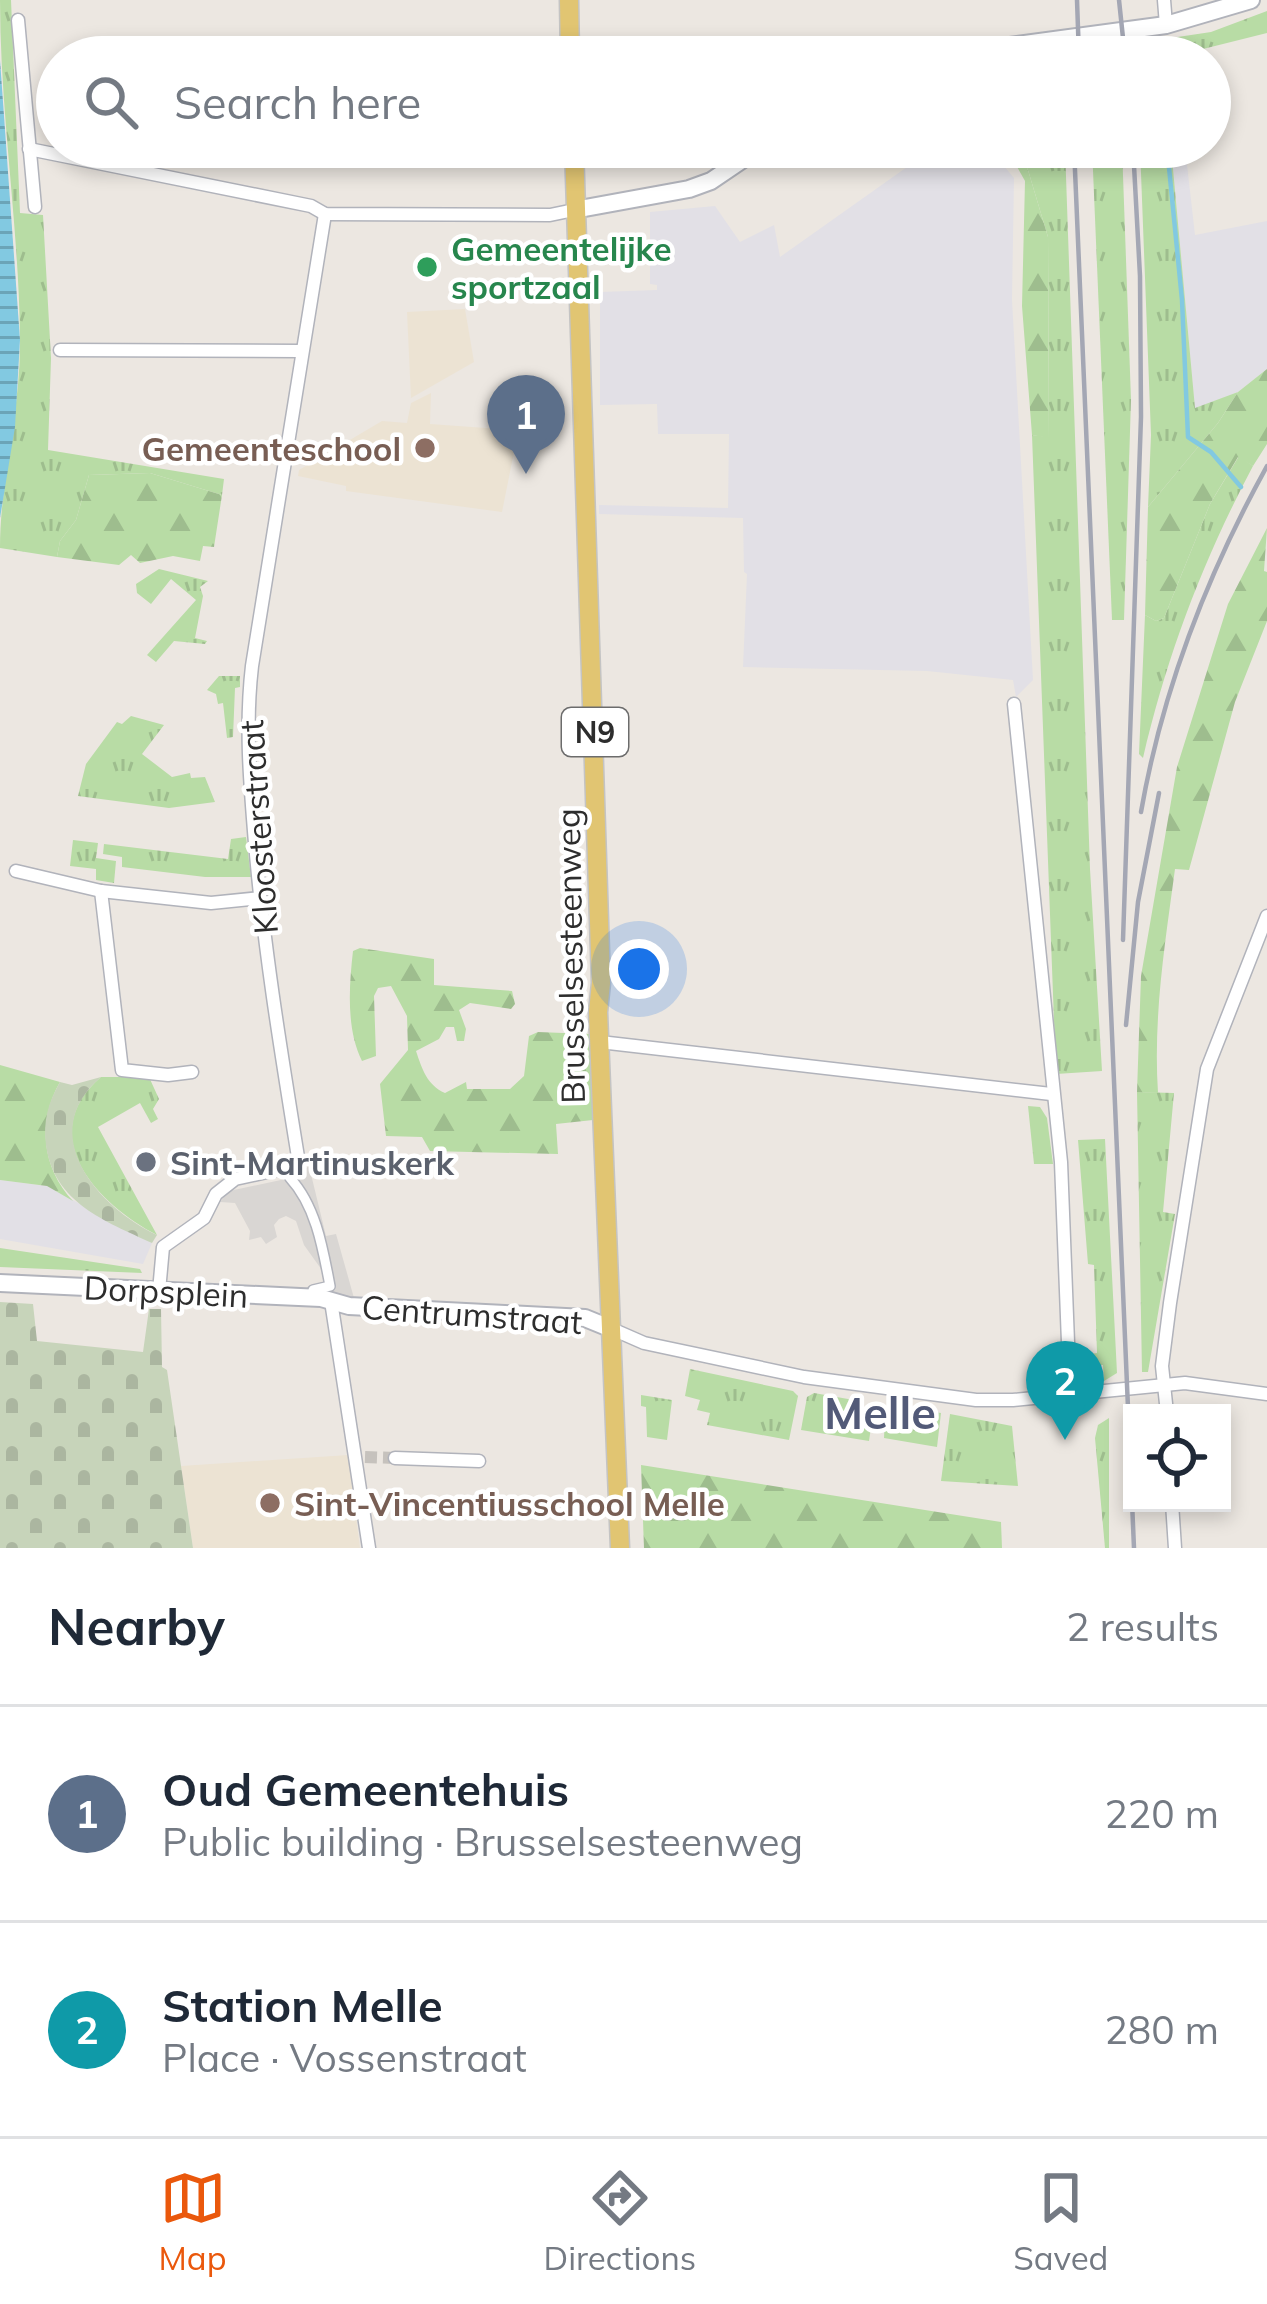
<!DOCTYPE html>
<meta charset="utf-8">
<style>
:root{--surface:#fff;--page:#f6f6f7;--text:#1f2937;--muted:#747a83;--line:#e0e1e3;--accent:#ea580c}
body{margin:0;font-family:Mulish,sans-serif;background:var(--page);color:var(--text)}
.controls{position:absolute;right:36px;bottom:36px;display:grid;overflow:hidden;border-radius:0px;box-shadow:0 6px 18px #0003}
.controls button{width:108px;height:108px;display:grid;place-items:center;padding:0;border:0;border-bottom:3px solid var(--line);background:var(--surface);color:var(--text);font:60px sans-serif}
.you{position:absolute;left:639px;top:969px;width:42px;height:42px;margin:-30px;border:9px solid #fff;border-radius:50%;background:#1a73e8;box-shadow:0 0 0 18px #1a73e833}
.badge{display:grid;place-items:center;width:78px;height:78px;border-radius:50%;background:var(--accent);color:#fff;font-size:39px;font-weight:700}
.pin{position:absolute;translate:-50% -99px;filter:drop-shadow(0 3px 6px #0008)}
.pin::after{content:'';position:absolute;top:63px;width:42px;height:36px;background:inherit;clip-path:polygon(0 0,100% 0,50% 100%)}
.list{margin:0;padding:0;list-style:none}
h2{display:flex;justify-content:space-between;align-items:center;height:156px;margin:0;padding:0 48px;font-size:51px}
h2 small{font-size:39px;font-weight:400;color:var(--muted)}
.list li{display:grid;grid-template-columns:78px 1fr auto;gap:36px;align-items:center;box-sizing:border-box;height:216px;padding:0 48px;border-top:3px solid var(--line)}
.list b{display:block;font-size:45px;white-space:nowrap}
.list p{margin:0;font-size:39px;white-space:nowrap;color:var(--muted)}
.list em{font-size:39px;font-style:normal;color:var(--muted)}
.icon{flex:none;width:66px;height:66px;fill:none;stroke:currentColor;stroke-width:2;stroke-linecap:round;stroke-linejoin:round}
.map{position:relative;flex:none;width:1267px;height:1548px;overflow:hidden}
.search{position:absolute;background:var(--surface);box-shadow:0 6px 18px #0003;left:36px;right:36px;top:36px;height:132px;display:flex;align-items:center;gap:30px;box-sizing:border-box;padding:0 42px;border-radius:66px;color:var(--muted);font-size:45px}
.sheet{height:588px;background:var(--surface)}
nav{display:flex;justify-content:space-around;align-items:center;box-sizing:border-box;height:168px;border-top:3px solid var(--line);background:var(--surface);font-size:33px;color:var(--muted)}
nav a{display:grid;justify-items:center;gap:6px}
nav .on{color:var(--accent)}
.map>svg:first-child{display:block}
.industrial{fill:#e2e0e6}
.education{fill:#ece3d3}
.grass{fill:url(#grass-tufts)}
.forest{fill:url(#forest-firs)}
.cemetery{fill:url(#cemetery-stones)}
.plaza{fill:#d9d6d3}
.water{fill:url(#water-rules)}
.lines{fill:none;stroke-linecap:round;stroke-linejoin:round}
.stream{stroke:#82c9e1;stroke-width:4.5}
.minor-tunnel{stroke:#c6c2bd;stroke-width:12;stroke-dasharray:12 6;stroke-linecap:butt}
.pedestrian-casing{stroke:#b1b3bb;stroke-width:12}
.minor-casing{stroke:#b1b3bb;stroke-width:15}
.secondary-casing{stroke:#b1b3bb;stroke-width:20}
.primary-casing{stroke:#c4c4c4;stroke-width:21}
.pedestrian{stroke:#fff;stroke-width:9}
.minor{stroke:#fff;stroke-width:12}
.secondary{stroke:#fff;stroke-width:16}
.primary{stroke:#e1c572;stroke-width:18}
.rail{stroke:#a4a7b4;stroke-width:4.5}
.leisure-dot{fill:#2e9e5b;stroke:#fff;stroke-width:4.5}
.education-dot{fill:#8d6e63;stroke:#fff;stroke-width:4.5}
.worship-dot{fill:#6b7280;stroke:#fff;stroke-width:4.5}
.labels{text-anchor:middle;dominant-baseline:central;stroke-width:9;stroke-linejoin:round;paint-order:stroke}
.shield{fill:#fff;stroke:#6c6c6c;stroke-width:3}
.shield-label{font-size:30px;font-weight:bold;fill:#2d2d2d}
.leisure-label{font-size:33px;font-weight:bold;fill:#27864d;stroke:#fff;text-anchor:start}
.education-label{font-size:33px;font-weight:bold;fill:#785e54;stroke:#fff;text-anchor:end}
.street-label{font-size:33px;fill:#2d2d2d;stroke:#fff}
.worship-label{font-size:33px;font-weight:bold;fill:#5b616d;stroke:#fff;text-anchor:start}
.district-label{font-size:45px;font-weight:bold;fill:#525a78;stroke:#fff}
</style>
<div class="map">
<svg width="1267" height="1548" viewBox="0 0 1267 1548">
<defs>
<pattern id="grass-tufts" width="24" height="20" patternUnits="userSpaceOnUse" patternTransform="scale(3)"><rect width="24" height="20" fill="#b8dca5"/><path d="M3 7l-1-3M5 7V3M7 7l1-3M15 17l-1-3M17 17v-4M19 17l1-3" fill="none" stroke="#9ebd8e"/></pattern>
<pattern id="forest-firs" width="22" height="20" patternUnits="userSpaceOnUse" patternTransform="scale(3)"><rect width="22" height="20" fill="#b8dca5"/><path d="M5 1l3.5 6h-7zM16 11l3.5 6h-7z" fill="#9ebd8e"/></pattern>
<pattern id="cemetery-stones" width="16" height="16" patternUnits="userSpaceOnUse" patternTransform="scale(3)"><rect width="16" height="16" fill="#c7d4ba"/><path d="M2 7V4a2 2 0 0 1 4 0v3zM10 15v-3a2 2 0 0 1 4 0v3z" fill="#abb6a0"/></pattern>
<pattern id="water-rules" width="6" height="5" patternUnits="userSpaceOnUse" patternTransform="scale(3)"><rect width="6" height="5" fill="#82c9e1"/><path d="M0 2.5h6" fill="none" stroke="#6ba4b7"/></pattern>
</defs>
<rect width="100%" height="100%" fill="#ece7e1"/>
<g class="industrial">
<path d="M922,147H960L967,164L1004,166L1014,178L1012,300L1033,680L1016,697L1013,680L927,671L743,667L747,574L744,572L743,518L599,514V505L728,508L729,434H658L657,404L600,405V292L657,290V285L650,284V212L715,206L740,242L774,225L780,257L924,155Z"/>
<path d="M1171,147H1185L1195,235L1267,221V369L1238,392L1195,409Z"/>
<path d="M0,1180L47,1186L152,1243L143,1264L0,1239Z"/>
</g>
<g class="education">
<path d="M465,309L474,362L411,398L407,312Z"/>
<path d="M431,393L430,424L527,431L526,442H516L502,512L346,491V486L298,476L299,470L382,421L407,423L411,403Z"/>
<path d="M348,1455L360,1548H193L181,1466Z"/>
</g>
<g class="grass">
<path d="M0,0H11L20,213L43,215L51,358L48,450L224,479L222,495L150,473L89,475L76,520L60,541L57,557L0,548C0,478 21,410 20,339C19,226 0,113 0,0Z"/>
<path d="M1267,11V33L1175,56L1171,38L1211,32Z"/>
<path d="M1045,147H1065L1090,869L1102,1071L1056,1074L1032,435L1049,437L1048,237L1028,170L1020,155L1036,156Z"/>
<path d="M1092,147H1122L1131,400L1124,620H1112Z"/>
<path d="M1140,147H1171L1195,408L1238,392L1218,423L1148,507L1151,435Z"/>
<path d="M1239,456L1253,466C1203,560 1167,655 1143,758L1139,754L1145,615L1156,621L1164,618L1210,504Z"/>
<path d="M159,569L208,581L200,587L203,596L195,638L207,641L205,644L174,641L156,662L147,655L196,600L171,579L151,604L137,593L136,584Z"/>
<path d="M219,676H240V687L235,688L233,737L227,738L223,703L218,704L216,694L207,690Z"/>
<path d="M131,716L164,725L142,754L172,777L190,773L191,778L205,777L215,802L169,808L78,796L86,764L117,722L122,724Z"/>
<path d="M246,837L251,877H205L122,867V857L103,854L104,844L228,859L231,839Z"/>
<path d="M73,840L98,843L96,858L116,861L114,883L96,880V869L70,866Z"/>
<path d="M101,1077H149L159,1099L153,1109L158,1119L151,1123L140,1103L98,1127L157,1235C99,1205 32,1136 101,1077Z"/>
<path d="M1137,1092L1174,1093L1163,1212L1175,1214L1148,1372H1142Z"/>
<path d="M1028,1106L1040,1107L1047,1118L1053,1164H1034Z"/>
<path d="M1105,1139L1117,1373L1104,1381L1103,1365L1089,1366L1090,1372L1083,1373L1082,1355L1097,1353L1094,1265L1088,1264L1078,1140Z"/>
<path d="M0,1248L140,1269L142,1273L0,1267Z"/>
<path d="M690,1369L793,1391L798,1396L789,1440L707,1425L710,1413L697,1410L700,1400L685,1396Z"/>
<path d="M814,1393L848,1399L873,1414L869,1441L801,1430L807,1397Z"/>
<path d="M641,1395L672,1400L667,1440L647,1437L646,1407L641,1406Z"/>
<path d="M917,1409L941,1413L937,1447L884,1438L885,1417Z"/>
<path d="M950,1414L1012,1426L1018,1486L941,1481Z"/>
<path d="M1109,1418V1548H1105L1095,1438L1098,1425Z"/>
</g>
<g class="forest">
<path d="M968,147H1008L1020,155L1028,170L1048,237L1049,438L1032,435L1022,306L1025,181L1012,158L1002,151L975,154Z"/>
<path d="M1267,369V444L1253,466L1238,457L1210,504L1164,618L1156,621L1145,615L1148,507L1218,423L1238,392Z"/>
<path d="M150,473L222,495L214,547L203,546L200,561L173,556L140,563L131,555L119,565L57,557L60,541L76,520L89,475Z"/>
<path d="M1267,528L1264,571L1267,572V621L1235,702L1189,870L1175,869C1165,944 1153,1017 1158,1093L1137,1092L1141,976L1177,767L1228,604Z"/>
<path d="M360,948L434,959V985L512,991L515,1004L511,1009L470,1003L459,1010L466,1029L464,1041H457L454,1027H446L439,1039L416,1051C422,1069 427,1085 445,1093L466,1082L467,1089H510L524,1076L529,1036L538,1032L589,1034L593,1120L556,1124L558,1154L430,1151L422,1137L386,1136L380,1084L408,1050L407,1016L391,986L378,988L374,996L376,1056L362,1061C346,1029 349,986 353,951Z"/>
<path d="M0,1065L60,1082C37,1122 42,1168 73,1201L47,1186L0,1180Z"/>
<path d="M641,1465L1001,1522L1002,1548H644Z"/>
</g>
<g class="cemetery">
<path d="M101,1077C34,1134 98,1207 157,1235L152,1243C105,1221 54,1203 46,1145C43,1121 48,1103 60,1082L72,1085Z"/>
<path d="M0,1302L33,1304L37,1341L143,1352L149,1309H161L162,1367L167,1370L193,1548H0Z"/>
</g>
<path class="plaza" d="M309,1166L326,1236L336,1234L354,1298L310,1290L324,1282V1273L304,1245L296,1221L286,1216L279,1219L274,1225L277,1237L266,1244L261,1237L249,1240L250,1231L235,1203L220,1202L229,1191L295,1177Z"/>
<path class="water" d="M0,60L20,340L15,427L0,518Z"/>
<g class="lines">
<g class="stream">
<path d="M1159,57L1160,43"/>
<path d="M1167,147L1182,300L1188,437L1211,452L1241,487"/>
</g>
<path class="minor-tunnel" d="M365,1457L395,1458"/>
<g class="pedestrian-casing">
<path id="pedestrian" d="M290,1178C316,1206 323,1249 330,1286L313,1290"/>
</g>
<g class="minor-casing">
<g id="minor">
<path d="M1164,0L1166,25"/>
<path d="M18,20L35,207"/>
<path d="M29,149L311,206L325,214L550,215L574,210"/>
<path d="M60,350L300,351"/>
<path d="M1014,704L1061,1162L1070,1394"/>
<path d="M16,871L101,891L211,903L260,898"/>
<path d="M101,891L122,1070L168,1075L192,1072"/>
<path d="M600,1042L1051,1094"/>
<path d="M159,1291L163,1247L204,1218L216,1194L235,1179L294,1166L298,1157C281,1052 264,949 255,843C250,783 245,726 252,666L325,214"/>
<path d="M331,1301L369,1548"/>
<path d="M612,1329L644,1343L804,1377L976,1400H1013L1185,1383L1267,1394"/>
<path d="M1167,1413L1162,1366L1170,1303L1207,1069L1267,916"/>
<path d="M395,1458L479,1461"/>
<path d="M1172,1503L1175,1548"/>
</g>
</g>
<g class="secondary-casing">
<g id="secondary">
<path d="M928,57L1166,25L1251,0"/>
<path d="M574,210L689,189L711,181L761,147"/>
<path d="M0,1283L321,1298L349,1306L585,1318L612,1329"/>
</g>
</g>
<g class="primary-casing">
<g id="primary">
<path d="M569,0L570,57"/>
<path d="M574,147L601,983L598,1012L620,1548"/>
</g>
</g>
<use href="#pedestrian" class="pedestrian"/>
<use href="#minor" class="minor"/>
<use href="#secondary" class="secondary"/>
<use href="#primary" class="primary"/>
<g class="rail">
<path d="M1077,0L1079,57"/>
<path d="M1119,0L1125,57"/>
<path d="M1074,147L1134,1548"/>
<path d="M1141,812C1162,692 1208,573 1267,466"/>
<path d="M1123,940L1141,417L1140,276L1133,147"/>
<path d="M1126,1025L1138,902L1159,793"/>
</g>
</g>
<circle class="leisure-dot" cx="427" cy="267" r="12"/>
<g class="education-dot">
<circle cx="425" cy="448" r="12"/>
<circle cx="270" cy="1503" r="12"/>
</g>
<circle class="worship-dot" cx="146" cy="1162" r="12"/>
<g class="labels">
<rect class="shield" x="562" y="708" width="66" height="48" rx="9"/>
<g class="shield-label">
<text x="595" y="732">N9</text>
</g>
<g class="leisure-label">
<text x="451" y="248">Gemeentelijke<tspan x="451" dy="38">sportzaal</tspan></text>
</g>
<g class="education-label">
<text x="401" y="448">Gemeenteschool</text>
<text x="294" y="1503" text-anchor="start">Sint-Vincentiusschool Melle</text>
</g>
<g class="street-label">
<text transform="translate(258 827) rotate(-94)">Kloosterstraat</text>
<text transform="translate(570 956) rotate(-91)">Brusselsesteenweg</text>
<text transform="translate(166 1291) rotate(3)">Dorpsplein</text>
<text transform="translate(472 1314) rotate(4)">Centrumstraat</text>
</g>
<g class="worship-label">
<text x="170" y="1162">Sint-Martinuskerk</text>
</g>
<g class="district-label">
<text x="880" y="1412">Melle</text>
</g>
</g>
</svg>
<div class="controls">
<button><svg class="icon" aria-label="locate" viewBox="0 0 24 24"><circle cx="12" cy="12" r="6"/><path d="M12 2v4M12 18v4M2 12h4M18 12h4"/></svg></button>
</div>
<div class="you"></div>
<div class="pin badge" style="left:526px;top:474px;background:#5c6f8a">1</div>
<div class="pin badge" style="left:1065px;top:1440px;background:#0f9aa8">2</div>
<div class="search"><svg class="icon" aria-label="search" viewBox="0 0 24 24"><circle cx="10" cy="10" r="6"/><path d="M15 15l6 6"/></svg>Search here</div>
</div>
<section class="sheet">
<h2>Nearby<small>2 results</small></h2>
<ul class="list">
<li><span class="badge" style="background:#5c6f8a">1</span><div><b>Oud Gemeentehuis</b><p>Public building · Brusselsesteenweg</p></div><em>220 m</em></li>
<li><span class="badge" style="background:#0f9aa8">2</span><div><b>Station Melle</b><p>Place · Vossenstraat</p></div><em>280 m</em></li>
</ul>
</section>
<nav>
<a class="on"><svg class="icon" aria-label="map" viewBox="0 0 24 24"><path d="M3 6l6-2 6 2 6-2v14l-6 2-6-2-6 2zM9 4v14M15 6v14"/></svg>Map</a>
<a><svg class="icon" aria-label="directions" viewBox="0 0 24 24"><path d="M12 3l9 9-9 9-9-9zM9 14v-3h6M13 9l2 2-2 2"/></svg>Directions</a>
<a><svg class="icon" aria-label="saved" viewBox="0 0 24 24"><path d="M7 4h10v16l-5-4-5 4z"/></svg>Saved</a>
</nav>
